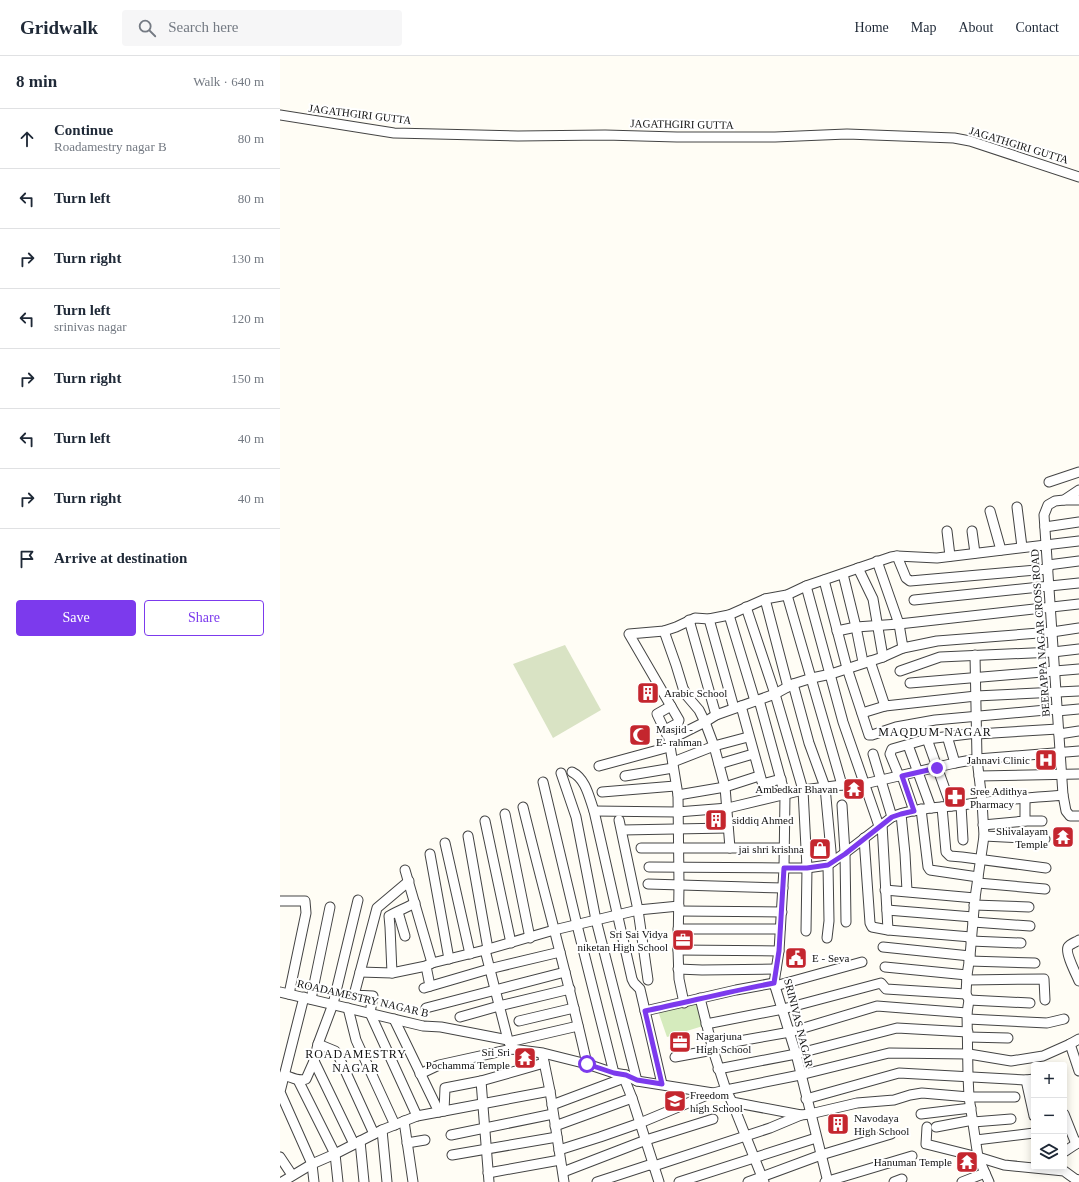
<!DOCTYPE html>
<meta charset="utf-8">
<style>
:root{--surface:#fff;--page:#f6f6f7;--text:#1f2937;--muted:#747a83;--line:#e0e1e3;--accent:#7c3aed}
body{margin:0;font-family:Georgia,serif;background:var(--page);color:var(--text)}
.controls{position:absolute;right:12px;bottom:12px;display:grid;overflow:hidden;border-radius:4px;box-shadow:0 2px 10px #0003}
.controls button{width:36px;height:36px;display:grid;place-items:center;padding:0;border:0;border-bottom:1px solid var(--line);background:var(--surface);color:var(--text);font:20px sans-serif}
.stop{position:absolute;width:12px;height:12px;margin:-9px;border:3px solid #7c3aed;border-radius:50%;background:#fff}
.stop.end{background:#7c3aed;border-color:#fff;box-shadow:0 1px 4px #0008}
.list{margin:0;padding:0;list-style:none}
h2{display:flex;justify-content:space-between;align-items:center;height:52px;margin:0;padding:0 16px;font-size:17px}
h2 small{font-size:13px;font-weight:400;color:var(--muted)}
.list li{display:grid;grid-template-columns:26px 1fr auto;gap:12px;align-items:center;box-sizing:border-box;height:60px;padding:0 16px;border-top:1px solid var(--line)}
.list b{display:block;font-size:15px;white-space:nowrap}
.list p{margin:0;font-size:13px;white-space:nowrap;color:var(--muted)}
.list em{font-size:13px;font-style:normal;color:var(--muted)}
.actions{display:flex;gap:8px;padding:12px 16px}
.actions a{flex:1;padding:9px 0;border:1px solid var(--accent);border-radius:4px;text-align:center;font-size:14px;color:var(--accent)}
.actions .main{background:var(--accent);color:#fff}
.icon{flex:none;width:22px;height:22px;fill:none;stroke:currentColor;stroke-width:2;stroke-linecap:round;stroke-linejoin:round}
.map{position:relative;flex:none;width:799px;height:1126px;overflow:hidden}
header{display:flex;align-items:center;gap:24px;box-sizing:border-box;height:56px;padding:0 20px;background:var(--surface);border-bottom:1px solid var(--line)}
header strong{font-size:19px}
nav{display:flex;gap:22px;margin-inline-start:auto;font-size:14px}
.search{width:280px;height:36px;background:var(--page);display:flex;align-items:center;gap:10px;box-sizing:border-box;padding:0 14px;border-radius:4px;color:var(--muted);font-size:15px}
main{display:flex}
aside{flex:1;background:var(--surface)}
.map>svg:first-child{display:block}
.green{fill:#d5ebbd}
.cemetery{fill:#d9e3c4}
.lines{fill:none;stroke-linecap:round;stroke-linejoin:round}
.minor-casing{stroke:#444;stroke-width:11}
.minor{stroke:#fff;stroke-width:9}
.route{stroke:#7c3aed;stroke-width:5}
.labels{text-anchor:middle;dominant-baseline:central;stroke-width:4;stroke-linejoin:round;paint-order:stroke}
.street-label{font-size:11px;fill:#111;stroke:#fff}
.poi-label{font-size:11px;fill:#111;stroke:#fff;text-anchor:start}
.neighbourhood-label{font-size:12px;letter-spacing:1px;fill:#111;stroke:#fff}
</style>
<header>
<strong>Gridwalk</strong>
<div class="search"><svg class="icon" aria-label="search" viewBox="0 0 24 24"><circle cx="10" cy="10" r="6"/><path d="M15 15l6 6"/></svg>Search here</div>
<nav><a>Home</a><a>Map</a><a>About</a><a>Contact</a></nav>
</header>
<main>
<aside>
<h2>8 min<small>Walk · 640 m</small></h2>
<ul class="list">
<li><svg class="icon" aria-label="ahead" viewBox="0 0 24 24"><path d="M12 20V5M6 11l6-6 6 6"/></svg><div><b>Continue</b><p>Roadamestry nagar B</p></div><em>80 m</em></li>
<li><svg class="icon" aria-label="left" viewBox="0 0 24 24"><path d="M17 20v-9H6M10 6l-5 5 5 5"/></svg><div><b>Turn left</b></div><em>80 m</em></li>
<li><svg class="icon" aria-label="right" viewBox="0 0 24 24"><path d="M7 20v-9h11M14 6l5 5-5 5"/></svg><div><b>Turn right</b></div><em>130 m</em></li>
<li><svg class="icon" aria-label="left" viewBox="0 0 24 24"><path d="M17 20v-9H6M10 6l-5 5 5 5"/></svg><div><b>Turn left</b><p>srinivas nagar</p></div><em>120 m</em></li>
<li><svg class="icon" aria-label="right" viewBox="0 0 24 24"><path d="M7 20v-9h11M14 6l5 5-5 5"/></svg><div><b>Turn right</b></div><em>150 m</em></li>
<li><svg class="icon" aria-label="left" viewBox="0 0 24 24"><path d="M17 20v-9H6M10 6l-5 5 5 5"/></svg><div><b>Turn left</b></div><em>40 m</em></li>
<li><svg class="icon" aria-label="right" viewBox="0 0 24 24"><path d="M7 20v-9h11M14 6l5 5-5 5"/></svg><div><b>Turn right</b></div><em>40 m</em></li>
<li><svg class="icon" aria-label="arrive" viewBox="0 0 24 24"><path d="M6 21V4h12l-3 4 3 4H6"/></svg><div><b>Arrive at destination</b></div></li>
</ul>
<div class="actions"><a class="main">Save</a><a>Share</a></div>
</aside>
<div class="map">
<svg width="799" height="1126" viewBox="0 0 799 1126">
<rect width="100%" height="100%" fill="#fffdf5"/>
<path class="green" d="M419,945L423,970L387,981L378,955Z"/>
<path class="cemetery" d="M285,589L321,654L273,682L233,608Z"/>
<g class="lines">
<g class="minor-casing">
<g id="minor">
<path d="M0,59L114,77L238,80L325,79L397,81H495L567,78L674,82L690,85L799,121"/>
<path d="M769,426L799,416"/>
<path d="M784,444H799"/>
<path d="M737,451L742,491"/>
<path d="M710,455L721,494"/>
<path d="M765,471L799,466"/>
<path d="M667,475L670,500"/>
<path d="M692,475L695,497"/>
<path d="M617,500L626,522L630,525L768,513"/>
<path d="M597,505L619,568L623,592L657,585L772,576L799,572"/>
<path d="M768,509L799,505"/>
<path d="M578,512L593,543L603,601"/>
<path d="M563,518L576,571L583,606"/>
<path d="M544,524L567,612L589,679H592L616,671L655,664L777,653"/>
<path d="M526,530L563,666L599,770"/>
<path d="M507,539L562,729"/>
<path d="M485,543L508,631"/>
<path d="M634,544L799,527"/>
<path d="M466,551L495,638L523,734L527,812L526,875"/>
<path d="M449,559L475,645"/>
<path d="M429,563L454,652"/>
<path d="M409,564L436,659"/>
<path d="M384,575L396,609L403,632L407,640L419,654L425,666L434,690L445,731L450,792"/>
<path d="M557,575L576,571L619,568L799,548"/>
<path d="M695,599L697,703L702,745L704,780L695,842L690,900L687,919L686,938L689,944L687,957L688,1020L689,1041L698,1101L709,1126"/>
<path d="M590,605L605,650L696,640L799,635"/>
<path d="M620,615L660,601L773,596L799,593"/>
<path d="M630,627L799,613"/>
<path d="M513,628L529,687L545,731L552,806"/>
<path d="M479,644L505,739L504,812H527L548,809L565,797L612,761C634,752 658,752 682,749C715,744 749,742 783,739L786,755L790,760H799"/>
<path d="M461,650L482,726L486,727L501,723"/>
<path d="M777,655L799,653"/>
<path d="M582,657L605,650"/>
<path d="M385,674L398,667L399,664L349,578L384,575L396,571L415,562L429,563L449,559L485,543L507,539L526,530L611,501L617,500L657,502L799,485"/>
<path d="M697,678L778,673"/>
<path d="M779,678L799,675"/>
<path d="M387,679L377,658L391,650"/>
<path d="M667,680L675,707"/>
<path d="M647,683L671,750"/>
<path d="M628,689L651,752"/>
<path d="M593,698L612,761"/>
<path d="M393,706L434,690L468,681"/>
<path d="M439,708L473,698"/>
<path d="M319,710L389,691"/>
<path d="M292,716C306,723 309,741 314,755L352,923L354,927L360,933L382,1028"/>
<path d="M281,717L296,761L316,864L357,1025"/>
<path d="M345,720L393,712"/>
<path d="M619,720L610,698L612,693L647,683L697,677"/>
<path d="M622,720L634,755"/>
<path d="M699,720L799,718"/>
<path d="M263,726L297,869L334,1017"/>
<path d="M322,736L395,730"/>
<path d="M398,739L445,731L479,720"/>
<path d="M783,739L764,459L768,449L775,445L784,444L799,434"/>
<path d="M562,749L565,797L566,866"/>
<path d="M681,749L683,784"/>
<path d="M243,751C264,837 288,922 307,1008"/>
<path d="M662,751L666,796L670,800L682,801L766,812"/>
<path d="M641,753L648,811L650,814L698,821"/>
<path d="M314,755L397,756L448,752L523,734L562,729L584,728L675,707L697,703L799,695"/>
<path d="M225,758L250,882"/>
<path d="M621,758L625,798L627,835"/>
<path d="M339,764L358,854L368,924"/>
<path d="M205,765L231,887"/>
<path d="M745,765H762"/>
<path d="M602,768L608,874"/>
<path d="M703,769L745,765V742"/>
<path d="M342,774L448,772"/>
<path d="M188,780L208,893"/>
<path d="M704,780L765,783"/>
<path d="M584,782L590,867L592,871L608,874L691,881"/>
<path d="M165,787L190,898"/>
<path d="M361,792H505"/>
<path d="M150,798L169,903"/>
<path d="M369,811L504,812L499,895L494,927L516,998L548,1126"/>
<path d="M125,814L152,907"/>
<path d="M129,825L97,852L74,939L93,940L90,957L137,1060"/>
<path d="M698,827L765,833"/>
<path d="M368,828L503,832"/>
<path d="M605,834L695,842"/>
<path d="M0,845H25L26,857L9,938"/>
<path d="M135,847C130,850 111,858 109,860L110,871L112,917L146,910L152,907L205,894L274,874L358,854L399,850"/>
<path d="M694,849L749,851"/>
<path d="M607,854L693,861"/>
<path d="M399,855L502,856"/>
<path d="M118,856L125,880"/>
<path d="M693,866L750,870"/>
<path d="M398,873H500"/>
<path d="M547,882L549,865L548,809"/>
<path d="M799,884C796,886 790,888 788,891C785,897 796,918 799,925"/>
<path d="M691,885L741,887"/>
<path d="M603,891L690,900"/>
<path d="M205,894L228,984"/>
<path d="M398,894L499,895"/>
<path d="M689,905L755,907"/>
<path d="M146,910L150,930"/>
<path d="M605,911L687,919"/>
<path d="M398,913L422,914L496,913"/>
<path d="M80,916L112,917"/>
<path d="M687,924L764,923L765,944"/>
<path d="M495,930L582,906"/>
<path d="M144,932L209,913L280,896"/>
<path d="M0,936L143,970L161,971L228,984L232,993L263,997L307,1008L334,1017L346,1019L357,1025L433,1037L446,1034L452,1046L521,1059L530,1058L577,1047L614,1044L630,1039L642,1037L689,1041H735"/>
<path d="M24,941L0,1036L32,1108L34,1126"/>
<path d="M420,942L433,994L446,1034L520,1019L609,997L689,998L731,1005L763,1000L790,988L799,983"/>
<path d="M31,943L50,851"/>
<path d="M689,944L750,947"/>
<path d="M404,947L399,923L398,894L399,830L398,739L389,684L425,666L436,659L495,638L513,628L532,622L551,618L603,601L623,592"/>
<path d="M68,952L76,984L115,1069"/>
<path d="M146,952L285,916"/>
<path d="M365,955L456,934L494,927"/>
<path d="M180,961L219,950L290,933"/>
<path d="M114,963L159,1056"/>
<path d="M688,963L767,967L784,963"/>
<path d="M239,965L294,952"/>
<path d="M426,968L503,953L601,927L606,933L686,938"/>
<path d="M688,981L728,982"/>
<path d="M229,986L298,970"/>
<path d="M38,988L53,948L78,844"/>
<path d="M790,988L799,1015"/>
<path d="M431,990L510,976L597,950L687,957"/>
<path d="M263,1001L270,1035L284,1126"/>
<path d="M395,1001L433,994"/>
<path d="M34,1005L74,1088"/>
<path d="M438,1013L516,998L617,972L688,976"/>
<path d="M140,1018L159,1009L232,993"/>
<path d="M4,1019C11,1021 19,1026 26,1023L34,1005L38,988L55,995L58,999L94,1078"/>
<path d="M346,1019L344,1022L352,1042L379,1126"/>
<path d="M18,1024L55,1098L58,1126"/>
<path d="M746,1024L754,1060"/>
<path d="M201,1025L209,1126"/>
<path d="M526,1043L619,1017L746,1024L754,1023"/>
<path d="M452,1046L484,1126"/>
<path d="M272,1049L344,1022"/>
<path d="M164,1055L270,1035"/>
<path d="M641,1058L691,1052"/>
<path d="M784,1058L796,1088"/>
<path d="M124,1065L133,1126"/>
<path d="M693,1066L731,1063"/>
<path d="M275,1070L352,1042"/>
<path d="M647,1071L646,1088L698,1101L724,1109L784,1115L795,1123L799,1124"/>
<path d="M656,1071L693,1064"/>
<path d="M102,1074L107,1126"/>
<path d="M171,1079L273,1058"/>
<path d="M696,1084L754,1077"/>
<path d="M80,1085L84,1126"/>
<path d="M127,1087L145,1084"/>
<path d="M279,1094L320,1081L360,1067L432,1037"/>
<path d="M784,1096L799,1086"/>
<path d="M172,1099L277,1081"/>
<path d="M0,1101L12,1119"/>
<path d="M283,1116L366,1084L433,1063"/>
<path d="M208,1117L280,1104"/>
<path d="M2,1126L32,1108L55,1098L102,1074L137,1060L164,1055L165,1032L201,1025L264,1007"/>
<path d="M317,1126L369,1109L374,1110L490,1072L521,1059"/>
<path d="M399,1126L536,1082"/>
<path d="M468,1126L541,1099L611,1078"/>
<path d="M545,1126L632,1100"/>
<path d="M614,1126L622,1123"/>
<path d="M682,1126L705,1117"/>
</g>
</g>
<use href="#minor" class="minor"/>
</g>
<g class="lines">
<path class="route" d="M307,1008L334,1017L346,1019L357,1024L382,1028L365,955C408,946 451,935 494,927L499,895L504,812H527L548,809L565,798L612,761L621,758L634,755L622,720L657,712"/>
</g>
<defs>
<g id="building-square" transform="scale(1.15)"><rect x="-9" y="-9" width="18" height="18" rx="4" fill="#c4262e" stroke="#fff"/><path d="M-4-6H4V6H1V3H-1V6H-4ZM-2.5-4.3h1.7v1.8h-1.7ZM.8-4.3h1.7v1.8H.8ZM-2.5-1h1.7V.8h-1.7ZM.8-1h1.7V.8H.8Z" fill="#fff"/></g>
<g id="mosque-square" transform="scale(1.15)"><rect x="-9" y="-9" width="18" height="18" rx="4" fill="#c4262e" stroke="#fff"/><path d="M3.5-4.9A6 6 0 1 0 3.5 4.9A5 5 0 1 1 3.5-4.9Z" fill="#fff"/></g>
<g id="hospital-square" transform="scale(1.15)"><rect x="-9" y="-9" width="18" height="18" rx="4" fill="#c4262e" stroke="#fff"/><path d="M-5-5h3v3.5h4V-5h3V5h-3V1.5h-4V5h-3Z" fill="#fff"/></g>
<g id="temple-square" transform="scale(1.15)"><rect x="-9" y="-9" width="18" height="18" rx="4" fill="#c4262e" stroke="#fff"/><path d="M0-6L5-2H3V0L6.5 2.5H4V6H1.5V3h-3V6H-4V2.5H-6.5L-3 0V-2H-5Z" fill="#fff"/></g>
<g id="pharmacy-square" transform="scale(1.15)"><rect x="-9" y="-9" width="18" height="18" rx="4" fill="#c4262e" stroke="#fff"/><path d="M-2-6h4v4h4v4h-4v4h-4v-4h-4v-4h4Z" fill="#fff"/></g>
<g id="shop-square" transform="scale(1.15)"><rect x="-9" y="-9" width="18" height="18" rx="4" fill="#c4262e" stroke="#fff"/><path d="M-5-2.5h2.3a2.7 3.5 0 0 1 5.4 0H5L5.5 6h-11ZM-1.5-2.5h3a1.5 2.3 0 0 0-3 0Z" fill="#fff"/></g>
<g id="office-square" transform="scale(1.15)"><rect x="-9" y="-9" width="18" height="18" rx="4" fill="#c4262e" stroke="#fff"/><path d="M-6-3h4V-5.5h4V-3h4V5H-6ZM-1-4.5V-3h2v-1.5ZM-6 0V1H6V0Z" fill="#fff"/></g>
<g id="civic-square" transform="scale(1.15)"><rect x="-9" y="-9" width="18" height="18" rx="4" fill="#c4262e" stroke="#fff"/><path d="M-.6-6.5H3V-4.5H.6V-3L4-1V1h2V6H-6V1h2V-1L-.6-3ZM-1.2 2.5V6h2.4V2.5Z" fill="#fff"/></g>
<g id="school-square" transform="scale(1.15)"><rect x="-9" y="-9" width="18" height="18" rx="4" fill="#c4262e" stroke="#fff"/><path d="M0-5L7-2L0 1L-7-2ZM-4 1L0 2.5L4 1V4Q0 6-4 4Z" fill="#fff"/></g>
</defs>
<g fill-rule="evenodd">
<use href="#building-square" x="368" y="637"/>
<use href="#mosque-square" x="360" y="679"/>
<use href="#hospital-square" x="766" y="704"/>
<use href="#temple-square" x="574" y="733"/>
<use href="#pharmacy-square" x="675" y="741"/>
<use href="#building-square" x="436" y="764"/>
<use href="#temple-square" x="783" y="781"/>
<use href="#shop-square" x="540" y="793"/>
<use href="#office-square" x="403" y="884"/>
<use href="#civic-square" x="516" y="902"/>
<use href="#office-square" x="400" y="986"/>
<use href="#temple-square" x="245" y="1002"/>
<use href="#school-square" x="395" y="1045"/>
<use href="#building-square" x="558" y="1068"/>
<use href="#temple-square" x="687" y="1106"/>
</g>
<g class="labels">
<g class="street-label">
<text transform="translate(80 58) rotate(7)">JAGATHGIRI GUTTA</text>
<text transform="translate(402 68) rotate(1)">JAGATHGIRI GUTTA</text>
<text transform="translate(739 89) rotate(17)">JAGATHGIRI GUTTA</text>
<text transform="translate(760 577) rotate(-94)">BEERAPPA NAGAR CROSS ROAD</text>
<text transform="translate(83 942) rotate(13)">ROADAMESTRY NAGAR B</text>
<text transform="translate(519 967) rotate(76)">SRINIVAS NAGAR</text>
</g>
<g class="poi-label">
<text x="384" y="637">Arabic School</text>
<text x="376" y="673">Masjid -<tspan x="376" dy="13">E- rahman</tspan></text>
<text x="750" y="704" text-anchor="end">Jahnavi Clinic</text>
<text x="558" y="733" text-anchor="end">Ambedkar Bhavan</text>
<text x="690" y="735">Sree Adithya<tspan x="690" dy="13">Pharmacy</tspan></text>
<text x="452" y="764">siddiq Ahmed</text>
<text x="768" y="775" text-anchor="end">Shivalayam<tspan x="768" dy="13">Temple</tspan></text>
<text x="524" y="793" text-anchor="end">jai shri krishna</text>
<text x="388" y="878" text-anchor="end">Sri Sai Vidya<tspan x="388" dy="13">niketan High School</tspan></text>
<text x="532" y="902">E - Seva</text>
<text x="416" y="980">Nagarjuna<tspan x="416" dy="13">High School</tspan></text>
<text x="230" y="996" text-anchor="end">Sri Sri<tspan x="230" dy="13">Pochamma Temple</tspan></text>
<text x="410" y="1039">Freedom<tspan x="410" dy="13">high School</tspan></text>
<text x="574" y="1062">Navodaya<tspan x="574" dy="13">High School</tspan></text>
<text x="672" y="1106" text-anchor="end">Hanuman Temple</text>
</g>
<g class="neighbourhood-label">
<text x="655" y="676">MAQDUM NAGAR</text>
<text x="76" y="998">ROADAMESTRY<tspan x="76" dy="14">NAGAR</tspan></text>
</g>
</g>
</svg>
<div class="controls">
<button>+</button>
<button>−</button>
<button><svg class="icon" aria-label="layers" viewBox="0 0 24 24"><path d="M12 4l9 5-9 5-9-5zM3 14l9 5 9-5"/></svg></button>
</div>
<div class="stop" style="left:307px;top:1008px"></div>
<div class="stop end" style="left:657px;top:712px"></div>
</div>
</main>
